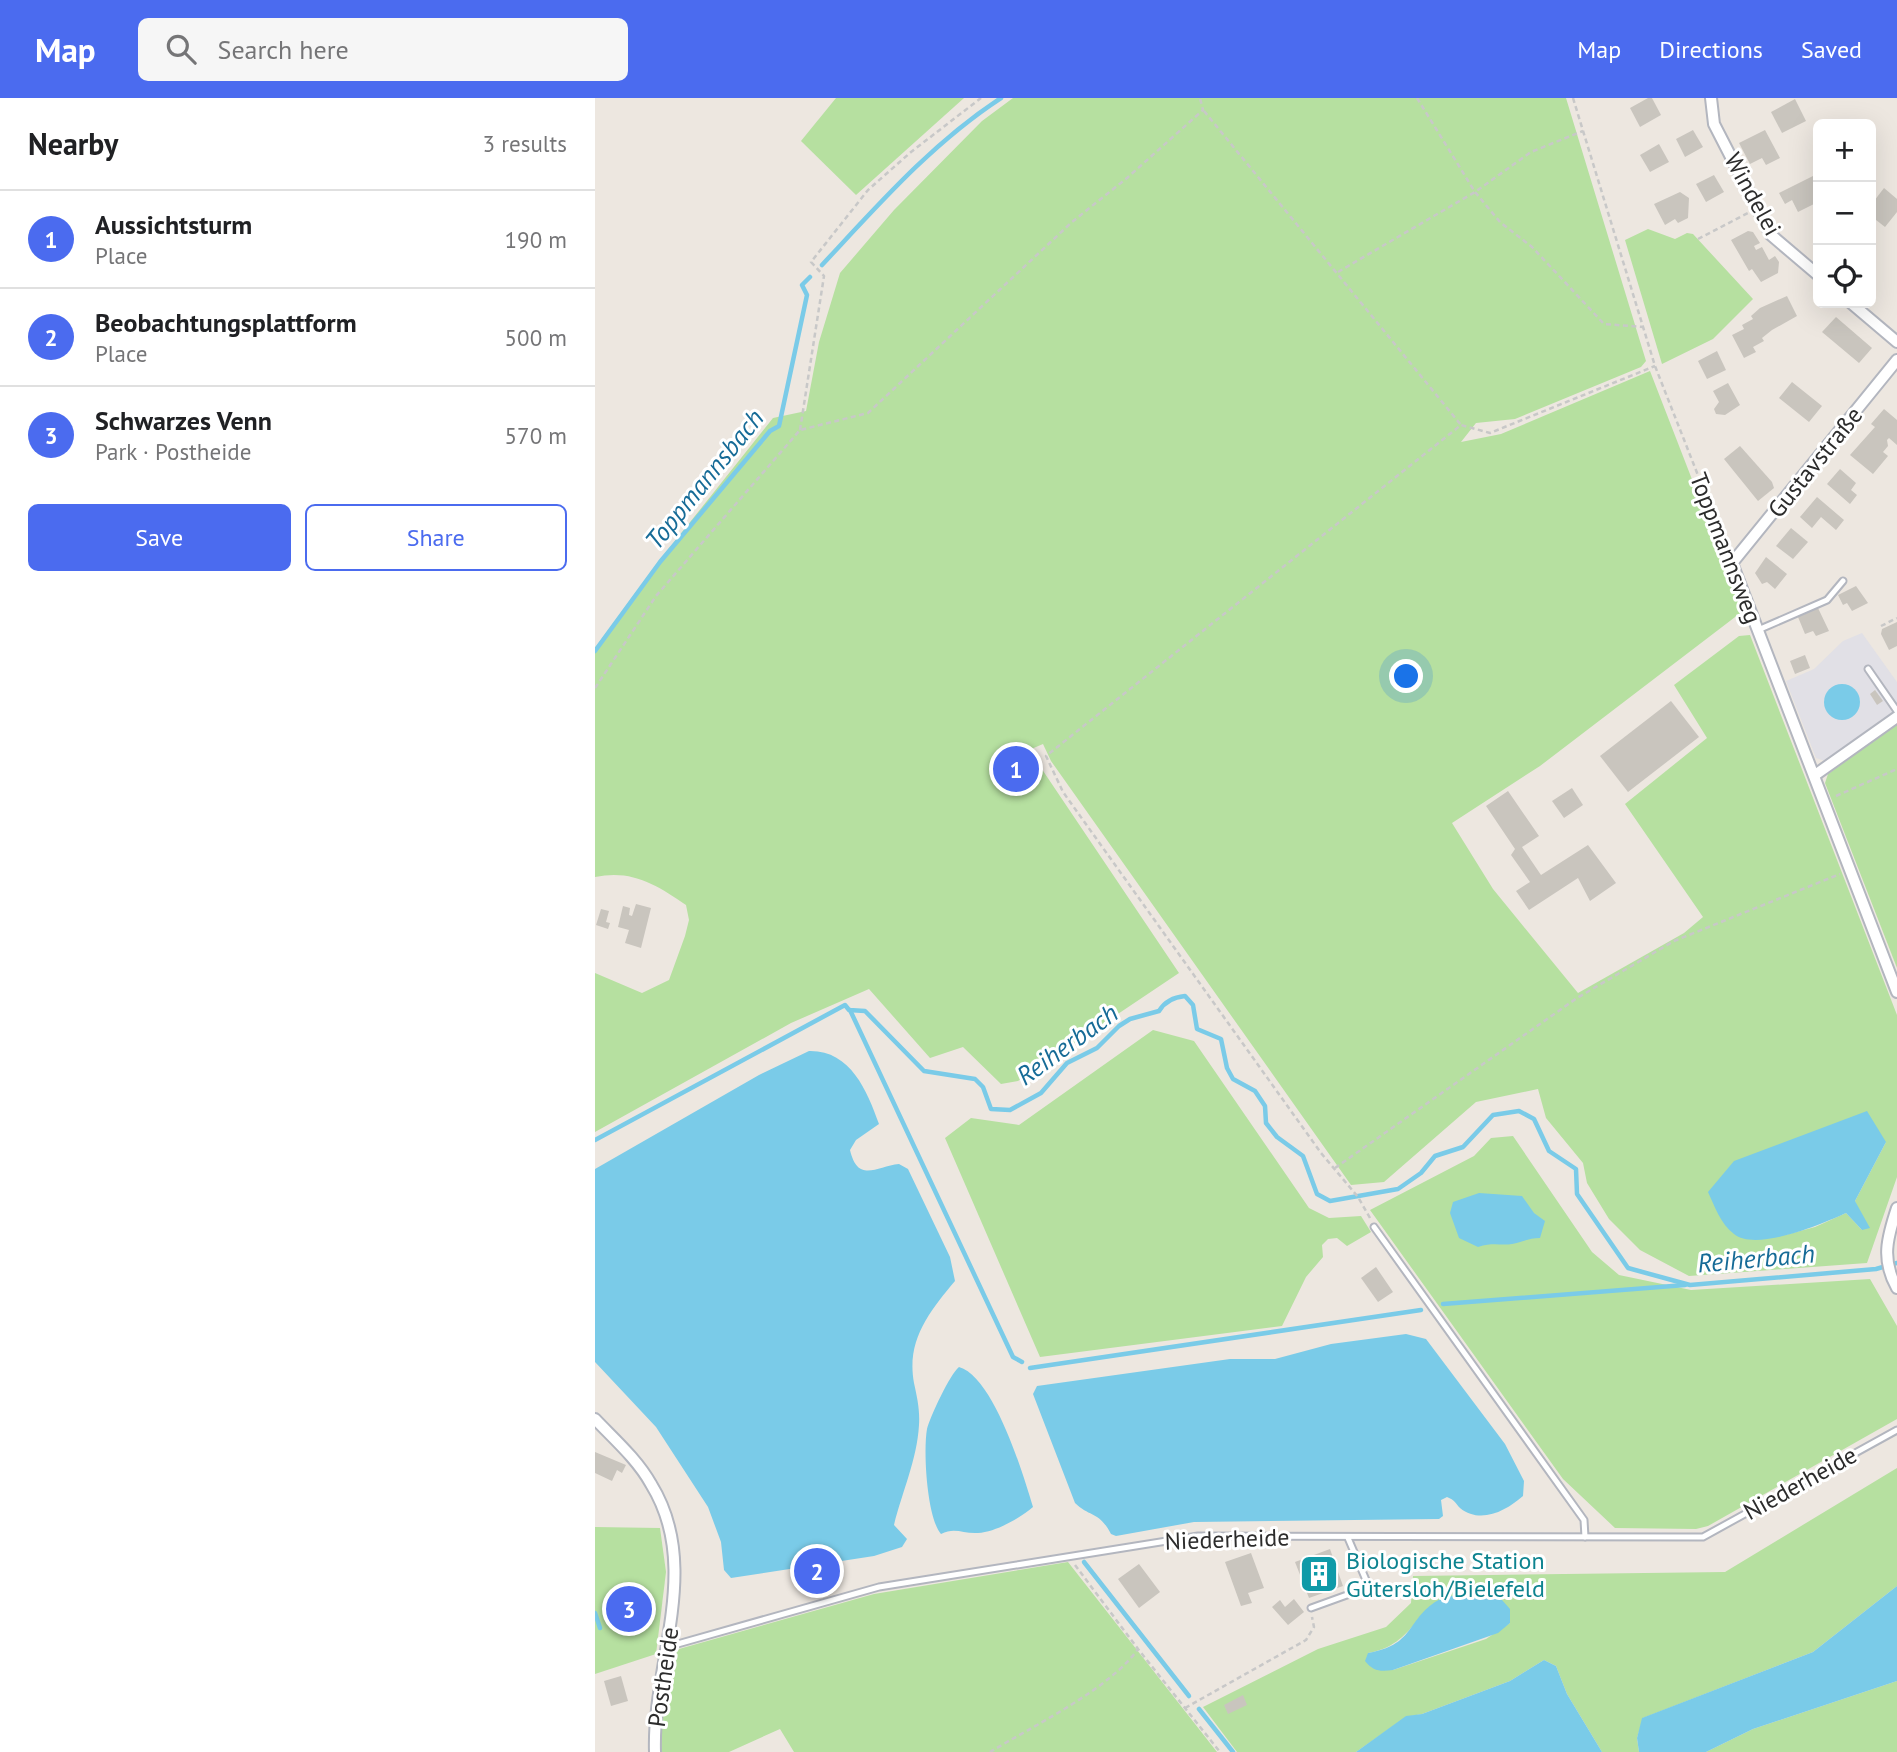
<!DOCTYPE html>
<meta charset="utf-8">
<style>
:root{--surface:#fff;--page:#f6f6f6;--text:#202124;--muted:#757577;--line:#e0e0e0;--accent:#4b6bef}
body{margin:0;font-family:"PT Sans",sans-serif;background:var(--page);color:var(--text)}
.controls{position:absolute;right:21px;top:21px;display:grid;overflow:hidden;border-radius:10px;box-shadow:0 7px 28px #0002}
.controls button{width:63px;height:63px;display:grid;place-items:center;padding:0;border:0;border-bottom:2px solid var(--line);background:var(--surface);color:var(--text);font:35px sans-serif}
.you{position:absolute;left:812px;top:579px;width:24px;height:24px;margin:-18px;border:5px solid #fff;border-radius:50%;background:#1a73e8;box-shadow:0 0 0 10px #1a73e833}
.badge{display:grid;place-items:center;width:46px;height:46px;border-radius:50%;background:var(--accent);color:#fff;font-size:23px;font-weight:700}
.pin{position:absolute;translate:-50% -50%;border:4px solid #fff;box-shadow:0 2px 7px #0006}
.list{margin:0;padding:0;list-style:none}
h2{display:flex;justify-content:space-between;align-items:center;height:91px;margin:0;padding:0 28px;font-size:30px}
h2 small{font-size:23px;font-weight:400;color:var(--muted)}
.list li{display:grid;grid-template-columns:46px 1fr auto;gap:21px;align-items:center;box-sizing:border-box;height:98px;padding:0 28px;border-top:2px solid var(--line)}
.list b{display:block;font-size:26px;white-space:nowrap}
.list p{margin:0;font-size:23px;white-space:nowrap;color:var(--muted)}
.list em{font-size:23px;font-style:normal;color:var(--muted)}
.actions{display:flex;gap:14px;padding:21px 28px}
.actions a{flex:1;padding:16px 0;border:2px solid var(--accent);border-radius:10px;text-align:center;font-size:24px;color:var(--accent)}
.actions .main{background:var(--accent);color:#fff}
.icon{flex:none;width:38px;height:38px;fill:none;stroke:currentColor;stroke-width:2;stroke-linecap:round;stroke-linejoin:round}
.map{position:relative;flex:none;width:1302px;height:1654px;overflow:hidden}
header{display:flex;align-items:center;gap:42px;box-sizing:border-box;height:98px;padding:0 35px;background:var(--accent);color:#fff}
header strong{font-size:33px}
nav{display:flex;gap:38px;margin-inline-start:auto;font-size:24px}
.search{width:490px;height:63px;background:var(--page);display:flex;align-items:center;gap:18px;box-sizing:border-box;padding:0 24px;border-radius:10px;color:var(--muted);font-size:26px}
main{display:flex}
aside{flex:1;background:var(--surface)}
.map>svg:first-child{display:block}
.industrial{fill:#e1e0e6}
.green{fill:#b6e0a0;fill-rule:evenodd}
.water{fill:#7acbe8}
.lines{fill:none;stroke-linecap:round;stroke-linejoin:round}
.stream{stroke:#7acbe8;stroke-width:4.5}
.building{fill:#c9c5be}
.lane-casing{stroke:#b3b6bf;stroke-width:9}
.street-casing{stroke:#b3b6bf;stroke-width:14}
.path{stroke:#c8c8c8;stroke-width:2.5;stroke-dasharray:5 3.5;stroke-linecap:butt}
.lane{stroke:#fff;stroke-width:5}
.street{stroke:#fff;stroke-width:10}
.labels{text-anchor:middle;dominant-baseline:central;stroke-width:6;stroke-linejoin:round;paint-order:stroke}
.street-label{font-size:24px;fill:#2c2c2c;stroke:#fff}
.culture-label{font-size:24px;fill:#0d838f;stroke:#fff;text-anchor:start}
.water-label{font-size:26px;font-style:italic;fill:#166b97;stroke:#fff}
</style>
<header>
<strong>Map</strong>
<div class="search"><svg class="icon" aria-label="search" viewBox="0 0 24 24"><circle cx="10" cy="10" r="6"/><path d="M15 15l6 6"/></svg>Search here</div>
<nav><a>Map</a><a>Directions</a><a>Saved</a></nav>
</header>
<main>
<aside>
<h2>Nearby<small>3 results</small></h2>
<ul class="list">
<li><span class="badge">1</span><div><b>Aussichtsturm</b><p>Place</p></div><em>190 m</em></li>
<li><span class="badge">2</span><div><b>Beobachtungsplattform</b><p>Place</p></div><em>500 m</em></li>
<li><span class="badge">3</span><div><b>Schwarzes Venn</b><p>Park · Postheide</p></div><em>570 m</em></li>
</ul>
<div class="actions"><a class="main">Save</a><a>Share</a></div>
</aside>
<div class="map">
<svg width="1302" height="1654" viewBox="0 0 1302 1654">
<rect width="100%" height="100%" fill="#ede7e0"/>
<path class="industrial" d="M1267,535L1302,584V612L1230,663L1221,660L1191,583L1219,571L1248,543Z"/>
<g class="green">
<path d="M241,0H369L261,97L206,43Z"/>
<path d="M418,0H971L1051,263L1046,269L920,321L881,325L866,344L906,336L1055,273L1148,513L945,668L857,725L898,791L983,895L1089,835L1108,819L1030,706L1112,640L1079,587L1144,538L1155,537L1302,917V1079L1272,1165L1094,1178L1045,1152L1014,1121L992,1085L988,1065L951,1020L943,991L881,1004L789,1084L756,1087L456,663L448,646L434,652L584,875L423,983L406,986L368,949L335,960L274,891L196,925L0,1034V875L47,895L74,882L90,838L94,822L91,807C62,787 37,771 0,779V550L64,463L178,320L211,313L224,244L245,175L299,112L387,23ZM1291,1044L1260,1103L1267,1132L1251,1115L1220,1129L1190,1137Z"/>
<path d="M1053,131L1080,141L1092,135L1098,136L1158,201L1118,241L1067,266L1030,142Z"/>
<path d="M1302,626V870L1230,685L1233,676Z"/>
<path d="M558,932L599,943L714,1110L734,1120L766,1118L776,1134L752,1148L742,1140L733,1141L727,1147L728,1159L711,1179L687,1228L445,1259L350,1040L376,1020L424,1027Z"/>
<path d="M918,1038L997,1154L1024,1177L1096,1192L1275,1181L1302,1228V1321L1113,1428L1101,1431L1020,1430L968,1381L775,1112L879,1058L896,1040Z"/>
<path d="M1302,1370V1488L1218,1554L1048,1620L1042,1640L1044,1654H1007L972,1596L961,1568L949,1562L915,1583L827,1616L811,1619L761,1654H642L608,1609L723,1551L791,1529L816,1505L818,1478L1130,1474ZM864,1497L915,1525L891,1541L798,1572L773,1555C822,1547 820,1503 864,1497Z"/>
<path d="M0,1429L65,1430L71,1474L61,1556L0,1576Z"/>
<path d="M473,1464L622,1654H199L185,1631L134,1654H66C65,1622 63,1578 84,1551L279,1496Z"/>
<path d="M1302,1583V1654H1111L1158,1631Z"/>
</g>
<g class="water">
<circle cx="1247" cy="604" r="18"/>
<path d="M214,953C255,952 272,992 284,1026L261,1042L255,1052C263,1086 282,1068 304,1066L313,1071L355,1159L360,1183C335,1213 311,1242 319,1285C322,1299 325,1312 324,1327C322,1362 307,1394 299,1427L312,1441L307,1449L279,1458L136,1480L129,1472L126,1444L113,1409L61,1329L0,1264V1071L164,977Z"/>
<path d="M1272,1013L1291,1044L1260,1103L1275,1130L1267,1132L1251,1115C1227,1126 1161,1154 1139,1136C1125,1125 1120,1109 1113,1094L1139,1063Z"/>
<path d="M884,1095L927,1098L939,1115L950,1123L945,1140C934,1140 927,1144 917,1146C906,1148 899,1144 883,1149L864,1140L855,1115L858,1104Z"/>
<path d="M811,1236L831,1241L910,1346L929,1383L928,1398C912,1412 886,1427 865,1410C860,1405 860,1402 852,1399L846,1402L848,1418L844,1421L599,1424L521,1438L516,1436C504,1413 496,1420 480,1405L438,1296L442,1288L635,1261H680L736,1246Z"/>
<path d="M364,1269C399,1279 428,1376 438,1409C425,1420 401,1434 383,1435C368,1436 360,1429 346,1436C332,1420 328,1353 332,1331C335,1319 355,1276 364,1269Z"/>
<path d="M1302,1488V1583L1158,1631L1111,1654H1044L1042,1640L1047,1620L1218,1554Z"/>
<path d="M889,1496L907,1502L915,1511V1525L903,1535L798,1572C785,1574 778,1573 770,1563L773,1555C819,1547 811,1524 840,1504C854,1495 873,1497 889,1496Z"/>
<path d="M949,1562L961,1568L972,1596L1007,1654H761L811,1618L827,1616L915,1583Z"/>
</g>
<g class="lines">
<g class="stream">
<path d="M227,167C283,107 337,45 406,0"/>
<path d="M0,553L65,464L175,333L184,328L212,197L207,187L215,179"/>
<path d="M255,912L418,1259L427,1264"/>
<path d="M0,1042L250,907L254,912L270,913L329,973L380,981L388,989L396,1011L415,1012L446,995L472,965L502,950L524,928L535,921L564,913C570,903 579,899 590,898L598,907L602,931L626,941L632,970L638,981L660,993L670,1008L671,1025L682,1039L708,1058L722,1096L735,1103L803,1091L826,1075L840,1058L868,1049L898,1017L924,1013L939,1021L954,1053L981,1071L982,1096L1033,1170L1095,1187L1281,1171L1302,1165"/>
<path d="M848,1206L1090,1187"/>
<path d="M435,1270L826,1212"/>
<path d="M489,1464L594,1598"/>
<path d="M0,1515L5,1530"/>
<path d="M604,1611L638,1654"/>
</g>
</g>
<g class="building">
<path d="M1053,0H1057L1066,17L1045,29L1035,10Z"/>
<path d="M1200,1L1211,23L1187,35L1176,14Z"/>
<path d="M1098,32L1108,49L1090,59L1081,41Z"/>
<path d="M1170,32L1185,60L1171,67L1167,60L1155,66L1144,45Z"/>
<path d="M1064,46L1074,64L1055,74L1045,57Z"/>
<path d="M1119,77L1129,94L1111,104L1101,86Z"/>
<path d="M1218,78L1223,88V104L1203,114L1197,102L1190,106L1184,95Z"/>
<path d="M1289,90L1302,101V114L1290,129L1276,118V107Z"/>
<path d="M1085,94L1094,100L1093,120L1083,125L1080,121L1070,127L1059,106Z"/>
<path d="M1153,133L1158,134L1165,145L1159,148L1161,152L1167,149L1174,162L1180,158L1184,164L1183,175L1166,184L1157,171L1154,173L1136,142Z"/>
<path d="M1192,198L1202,218L1177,232L1167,240L1169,243L1158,249L1161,254L1149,260L1137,237L1149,231L1147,227L1158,221L1156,218L1165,210Z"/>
<path d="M1241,219L1277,250L1264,265L1227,234Z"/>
<path d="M1122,253L1131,272L1112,281L1103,263Z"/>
<path d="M1197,284L1227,308L1214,324L1184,300Z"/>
<path d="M1133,285L1145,307L1130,317L1121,316L1119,311L1124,304L1118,293Z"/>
<path d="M1289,311L1302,322V347L1294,340L1292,342L1293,348L1288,354L1293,358L1278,376L1255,357L1280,329L1276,326Z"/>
<path d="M1145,348L1177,384L1179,390L1163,403L1129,361Z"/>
<path d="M1245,371L1261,385L1256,392L1262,397L1255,406L1232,386Z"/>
<path d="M1222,399L1249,422L1241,432L1226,419L1217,430L1205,419Z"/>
<path d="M1196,430L1213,444L1198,461L1181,448Z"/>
<path d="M1171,459L1192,476L1180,491L1172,484L1167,486L1160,475Z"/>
<path d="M1261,488L1273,505L1257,513L1252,505L1248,507L1243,497Z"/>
<path d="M1223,510L1234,533L1221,538L1218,533L1210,536L1203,519Z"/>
<path d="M1302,524V548L1294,552L1286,536L1287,531Z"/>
<path d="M1210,557L1215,570L1200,576L1195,563Z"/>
<path d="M1280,592L1288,603L1282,607L1275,596Z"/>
<path d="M1076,603L1104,639L1033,694L1005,658Z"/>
<path d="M417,667L426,668L425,676L416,675Z"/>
<path d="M977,690L988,707L969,720L957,703Z"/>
<path d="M913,693L944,738L927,749L946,777L993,747L1021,785L995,803L983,780L934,812L921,793L935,784L916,757L920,751L891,708Z"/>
<path d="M41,806L56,810L46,850L30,845L34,832L23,829L28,808L35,810L34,817L37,818Z"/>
<path d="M6,811L14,813L11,824L15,825L13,831L1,827Z"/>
<path d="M781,1169L798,1194L783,1204L766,1180Z"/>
<path d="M0,1354L31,1367L27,1375L22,1372L17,1383L0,1375Z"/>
<path d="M735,1451L748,1488L714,1500L700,1464Z"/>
<path d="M656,1455L669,1490L653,1495L657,1505L646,1508L630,1464Z"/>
<path d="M544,1466L565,1494L544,1510L523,1481Z"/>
<path d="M229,1467L231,1476L216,1479L214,1470Z"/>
<path d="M699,1501L709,1514L693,1527L677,1509L685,1502L690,1509Z"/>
<path d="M26,1578L33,1603L16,1608L9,1583Z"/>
<path d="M648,1597L652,1607L633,1616L629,1607Z"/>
</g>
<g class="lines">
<g class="lane-casing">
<g id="lane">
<path d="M1163,532L1232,502L1248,483"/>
<path d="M1273,571L1302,613"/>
<path d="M779,1129L989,1422L990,1439"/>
<path d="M716,1510L774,1489L753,1440"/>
<path d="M72,1549L284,1489L603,1438L1108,1439L1302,1332"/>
</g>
</g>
<g class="street-casing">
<g id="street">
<path d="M1116,0L1119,26L1176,137L1223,177"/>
<path d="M1256,205L1302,244"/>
<path d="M1302,262L1137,465L1302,894"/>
<path d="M1220,677L1302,619"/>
<path d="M1302,1110C1292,1140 1286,1162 1302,1190"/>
<path d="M0,1321C19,1341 42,1361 56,1386C108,1470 57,1564 60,1654"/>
</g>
</g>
<g class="path">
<path d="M822,0L880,94L905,124L937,149L1009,226L1049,229"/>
<path d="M978,0L1060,268L1132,451"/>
<path d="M609,13L866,327"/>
<path d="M1103,141L1153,115"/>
<path d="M743,174L880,94L936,54L988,33"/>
<path d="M205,332L229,178L216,164L273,92L316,54L386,0"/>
<path d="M1286,528L1302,520"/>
<path d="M0,590L61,498L205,332L273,315L477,124L532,80L608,12L605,0"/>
<path d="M1241,698L1302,671"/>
<path d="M740,1070L982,900L1079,843L1245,776"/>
<path d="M775,1120L763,1099L726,1055L468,694L451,658L866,327L895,335L1060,268"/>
<path d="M480,1467L543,1551"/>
<path d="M226,1477L230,1494"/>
<path d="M590,1610L711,1542L719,1529L717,1519"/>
<path d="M395,1654C438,1628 515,1591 543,1551L625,1654"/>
</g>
<use href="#lane" class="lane"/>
<use href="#street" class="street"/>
</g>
<defs>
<g id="building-square" transform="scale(2.0125)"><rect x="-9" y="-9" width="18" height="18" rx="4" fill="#0f9aa8" stroke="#fff"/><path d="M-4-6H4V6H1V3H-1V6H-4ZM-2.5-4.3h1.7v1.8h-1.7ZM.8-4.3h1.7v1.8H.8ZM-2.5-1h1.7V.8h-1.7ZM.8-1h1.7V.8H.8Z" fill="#fff"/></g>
</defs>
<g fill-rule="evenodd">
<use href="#building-square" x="724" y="1476"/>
</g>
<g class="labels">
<g class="street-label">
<text transform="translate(1158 96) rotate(61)">Windelei</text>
<text transform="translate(1220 364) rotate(-51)">Gustavstraße</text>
<text transform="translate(1131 450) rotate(69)">Toppmannsweg</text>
<text transform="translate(1205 1385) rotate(-29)">Niederheide</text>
<text transform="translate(632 1441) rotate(-2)">Niederheide</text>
<text transform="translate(68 1579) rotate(-82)">Postheide</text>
</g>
<g class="culture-label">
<text x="751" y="1462">Biologische Station<tspan x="751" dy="28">Gütersloh/Bielefeld</tspan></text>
</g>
<g class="water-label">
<text transform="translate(109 381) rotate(-51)">Toppmannsbach</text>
<text transform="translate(472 946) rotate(-36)">Reiherbach</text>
<text transform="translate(1161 1160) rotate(-5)">Reiherbach</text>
</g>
</g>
</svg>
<div class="controls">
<button>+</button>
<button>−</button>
<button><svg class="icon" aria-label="locate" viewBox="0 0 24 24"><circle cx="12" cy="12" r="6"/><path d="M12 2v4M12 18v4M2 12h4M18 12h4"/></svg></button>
</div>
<div class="you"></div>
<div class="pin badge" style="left:421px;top:671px">1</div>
<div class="pin badge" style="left:222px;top:1473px">2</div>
<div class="pin badge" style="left:34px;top:1511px">3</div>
</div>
</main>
